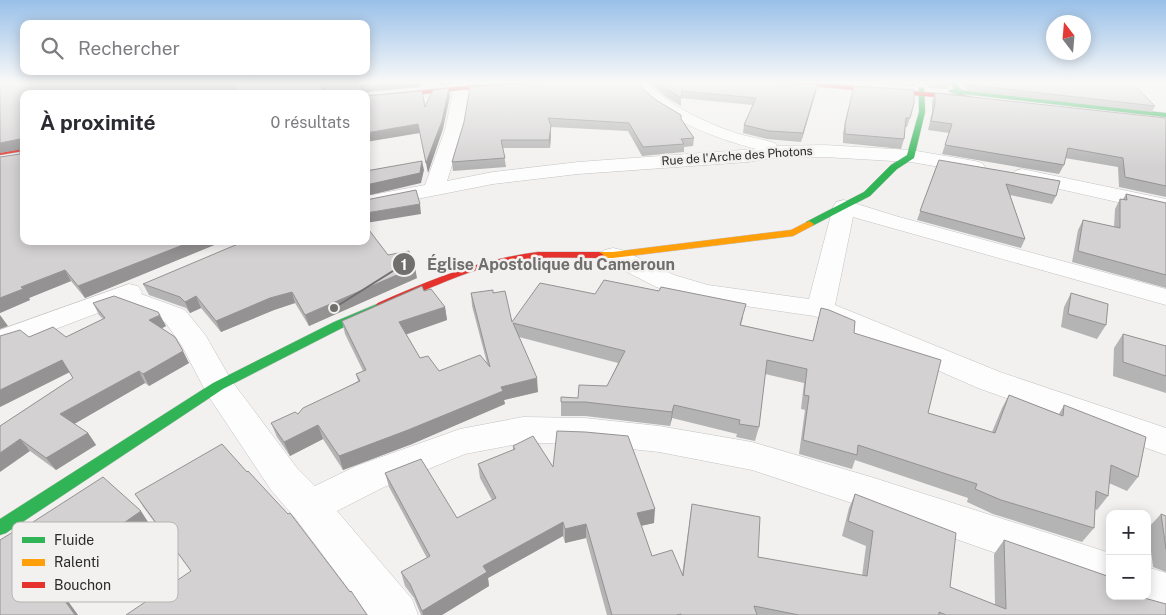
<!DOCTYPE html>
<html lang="fr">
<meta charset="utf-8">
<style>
:root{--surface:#fff;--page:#f2f2f3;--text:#2b2b33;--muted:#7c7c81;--line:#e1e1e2}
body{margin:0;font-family:"Public Sans",sans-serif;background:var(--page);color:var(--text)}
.controls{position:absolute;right:15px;bottom:15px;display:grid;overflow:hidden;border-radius:10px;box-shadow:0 2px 12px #0003}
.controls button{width:45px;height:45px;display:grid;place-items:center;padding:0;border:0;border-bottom:1px solid var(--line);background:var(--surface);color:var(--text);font:25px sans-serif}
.compass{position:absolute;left:1046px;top:15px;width:45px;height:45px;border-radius:50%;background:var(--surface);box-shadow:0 2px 12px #0003;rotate:344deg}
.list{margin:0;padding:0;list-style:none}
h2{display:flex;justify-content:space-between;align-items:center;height:65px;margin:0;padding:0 20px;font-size:21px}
h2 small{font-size:16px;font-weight:400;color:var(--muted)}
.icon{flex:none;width:28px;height:28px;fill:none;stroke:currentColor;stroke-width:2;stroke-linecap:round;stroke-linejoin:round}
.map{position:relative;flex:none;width:1166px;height:615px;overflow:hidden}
.search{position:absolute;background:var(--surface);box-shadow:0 2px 12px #0003;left:20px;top:20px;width:350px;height:55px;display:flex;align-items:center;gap:12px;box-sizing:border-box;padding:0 18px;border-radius:10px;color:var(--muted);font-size:19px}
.panel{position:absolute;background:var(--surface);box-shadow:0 2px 12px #0003;left:20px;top:90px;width:350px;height:155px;border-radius:10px}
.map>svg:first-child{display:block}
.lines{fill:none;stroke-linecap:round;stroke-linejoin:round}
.street-casing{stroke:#c3c2c1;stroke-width:1}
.fast-casing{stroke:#c3c2c1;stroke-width:1}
.slow-casing{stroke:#c3c2c1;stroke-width:1}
.jam-casing{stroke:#c3c2c1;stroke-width:1}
.street{fill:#fdfdfd;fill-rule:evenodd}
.fast{fill:#30b455;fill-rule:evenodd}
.slow{fill:#ff9f0a;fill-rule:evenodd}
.jam{fill:#e5322d;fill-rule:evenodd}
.wall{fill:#b5b4b4}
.shaded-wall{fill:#949292}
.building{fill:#d3d1d1;stroke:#949292}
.labels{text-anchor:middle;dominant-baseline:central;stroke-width:5;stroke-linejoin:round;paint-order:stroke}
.far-street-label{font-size:12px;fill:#2a2928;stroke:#f3f1ef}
.key{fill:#f3f1ef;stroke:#b7b5b3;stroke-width:1}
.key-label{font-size:14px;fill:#2a2928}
.leader{fill:none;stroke:#706f6e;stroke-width:2}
.callout-dot{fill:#706f6e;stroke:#f3f1ef;stroke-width:2}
.mark-label{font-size:15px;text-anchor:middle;font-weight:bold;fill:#fff}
.callout-label{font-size:16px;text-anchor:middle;font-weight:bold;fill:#706f6e;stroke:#f3f1ef;stroke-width:5;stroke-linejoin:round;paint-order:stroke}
</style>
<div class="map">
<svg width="1166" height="615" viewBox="0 0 1166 615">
<rect width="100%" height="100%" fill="#f2f1f0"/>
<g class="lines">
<g class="street-casing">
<g id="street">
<path d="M452,82H466L470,88L463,130L447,181L493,172L578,162L756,149C718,139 654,117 634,82H648C664,104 711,125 736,133C749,137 762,139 775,143L777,146L824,145L911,150L975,161L982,163L985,167L982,171L975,173L911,162L824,157H781L748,162L578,174L493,184L366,209V196L425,185L445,130L454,88Z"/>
<path d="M1022,169L1166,199V213L1015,179L1012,175L1015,171Z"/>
<path d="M844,200L899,217L1166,289V305L853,217L835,305L1000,372L1166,428V455L978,388L814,316L697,299L656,287L604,260L601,255L604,250L613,248L622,250L674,275L708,285L809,299L833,207L836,202Z"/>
<path d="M129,284L138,286L142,292L141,294L185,310L206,336L231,380L297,468L315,486L356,466L460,429L523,417L585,418L659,426L752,442L871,477L1110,553V593L867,508L752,470L659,452L585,444L523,443L465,454L382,488L337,511L412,599L418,615H368L296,519L271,490L207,394L182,346L165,322L119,305L0,350V330Z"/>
<path d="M1147,567L1166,573V615L1132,601L1129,596H1147Z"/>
</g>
</g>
<g class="fast-casing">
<g id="fast">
<path d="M950,82H956L961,90L1166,113V117L964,94L965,97L962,99L957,94L949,92V90L954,89Z"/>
<path d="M919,87L924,88L925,112L914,158L897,169L870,196L812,226H806V222L864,192L891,165L907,155L919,112Z"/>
<path d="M382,302L388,305L386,307L342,328L223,389L6,533L0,535V519L213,383L334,322Z"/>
</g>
</g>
<g class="slow-casing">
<path id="slow" d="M809,221L814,224L812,226L793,236L613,258H599L594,255L599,252H613L791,230Z"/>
</g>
<g class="jam-casing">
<g id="jam">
<path d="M538,82H569L566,84L462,90L366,100V96L462,86Z"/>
<path d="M747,82H809L970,96L973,98L970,100L809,86L750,84Z"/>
<path d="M24,147V151L0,155V151Z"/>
<path d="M538,252H599L604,255L599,258C572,258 545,256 519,260C472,267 429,289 386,307L382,308L376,305L378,303C430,280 481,259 538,252Z"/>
</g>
</g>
<use href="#street" class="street"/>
<use href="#fast" class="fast"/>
<use href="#slow" class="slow"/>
<use href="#jam" class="jam"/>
</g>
<g class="wall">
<path d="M0,82L24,94V241H224L85,298L71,281L29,298L30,300L0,313V157L20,154V149L0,153Z"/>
<path d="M318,82H419L420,87L364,92L363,94H325Z"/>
<path d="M548,82L643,89L656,100L681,119L694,138L693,146L684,147V152L642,156L628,131L551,127L550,148H503L506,167L453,171L452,162Z"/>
<path d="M650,82H770L816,92L801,142L767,139L743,133L744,125L753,105L681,98V106L666,97Z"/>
<path d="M862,82H921L912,86Z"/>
<path d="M923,82H949L950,83L948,89L929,88L927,83Z"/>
<path d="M961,82H1131L1155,106L1152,112L968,91Z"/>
<path d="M854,86L910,118L907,127H905L904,139L901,149L843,143V133Z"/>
<path d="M935,93L1166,118V197L1119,187L1118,167L1065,158L1064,165L1059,174L942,154L949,133L928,130L932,112V101Z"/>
<path d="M939,160L1056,196L1052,204L1010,195L1025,239L1021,248L917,220Z"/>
<path d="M1126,194L1166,203V288L1072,262L1078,230L1083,220L1114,227L1115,209L1120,199H1123Z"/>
<path d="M388,255L417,278L309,326L295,303L274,310L221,332L201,308L190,313L186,308L149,295L143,284Z"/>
<path d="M424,291L445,307L447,320L406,334L420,358L439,371L487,363L472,306L471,293H493L512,322L595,294L743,317L741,325L813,341L821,308L854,333L928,413L992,432L1002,408L1009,395L1059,414L1064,405L1138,477L1127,491L1109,483L1108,496L1097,510L1095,509L1094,528L1082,542L993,514L967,502L968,498L855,460L852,469L799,454L805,410L801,409L804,383L765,374L759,427L755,441L736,437L737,434L672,418L670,426L585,416H561V402L578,398L607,386L618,363L519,337L538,392L504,400L505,404L412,444L343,470L323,439L290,456L277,437L271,423L298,414L358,381L356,374L363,371L345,334L342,321Z"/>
<path d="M1071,293L1106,325L1097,339L1061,327L1064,307Z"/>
<path d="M93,303L166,326L162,328L189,363L149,386L145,383L74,424L88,433L96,445L56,470L30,451L0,426L73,378L69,372L0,407L29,337H66L103,319L99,315Z"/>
<path d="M1123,334L1166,346V393L1113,376L1114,348Z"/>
<path d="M513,446L553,467L654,523L641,526L652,556L682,575L692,504L758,557L862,576L866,546L842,536L849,508L855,494L950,587L995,605L994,554L1004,540L1110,596L1166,615H607L586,538L565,543L563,536L488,578L489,586L442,615H421L414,598L405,586L401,572L427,558L389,487L385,473L457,518L492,500L480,478L478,464L513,450Z"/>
<path d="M135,494L367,615L191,571L144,508Z"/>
<path d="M1161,514L1166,516V572L1153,567L1148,528Z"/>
</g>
<g class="shaded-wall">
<path d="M388,82H419L420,87L364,92L362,94L360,86L362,84Z"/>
<path d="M440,82H451V84L440,85Z"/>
<path d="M914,82H921L912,86Z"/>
<path d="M817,85L816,92L801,142L803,133Z"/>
<path d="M449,88L450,96L443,129L428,173L426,163Z"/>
<path d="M418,124L420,133L366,142V133Z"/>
<path d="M551,126V134L550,148L549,140Z"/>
<path d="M20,139L24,149L0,153V143Z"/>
<path d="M422,161L424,170L421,183L366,196V185Z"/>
<path d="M420,204L421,214L366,223V213Z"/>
<path d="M193,241H224L85,298L78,286Z"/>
<path d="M415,267L417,278L309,326L305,315Z"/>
<path d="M65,270L71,281L29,298L30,300L0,313V298L21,287Z"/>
<path d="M292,292L295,303L274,310L221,332L216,321L270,298Z"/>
<path d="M196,296L201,308L190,313L185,302Z"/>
<path d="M445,307L447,320L402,336L399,322Z"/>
<path d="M0,315L8,326L0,329Z"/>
<path d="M160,315L166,326L155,332L149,320Z"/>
<path d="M183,351L189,363L149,386L143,374Z"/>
<path d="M62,360L70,372L0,407V390Z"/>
<path d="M139,371L145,383L69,427L60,414Z"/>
<path d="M537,378L538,392L504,400L505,404L412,444L343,470L339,456L501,387Z"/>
<path d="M674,405L672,418L670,426L672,412Z"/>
<path d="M318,425L323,439L290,456L284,442Z"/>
<path d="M88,433L96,445L56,470L46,458Z"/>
<path d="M20,439L30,451L0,472V453Z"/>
<path d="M655,509L654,523L635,527L637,513Z"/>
<path d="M141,511L150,525L60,590L78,615H75L47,576Z"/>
<path d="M563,522V536L488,578L489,586L442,615H423L422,611L483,566Z"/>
<path d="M586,524V538L565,543V529Z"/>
</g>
<g class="building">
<path d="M0,82H233L238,94H24V241H193L78,286L65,270L21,287L23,289L0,298V157L20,154V139L0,143Z"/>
<path d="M321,82H388L362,84L360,86L363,94H327Z"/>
<path d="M548,82H638L643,89L656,100L681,115V119L694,138L681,139L684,144L643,147L629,123L548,118L551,126L549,140H501L505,158L452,162L464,122L470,87Z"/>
<path d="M659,82H770L817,85L803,133L769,131L744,125L756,98L682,91L681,98L667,89Z"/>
<path d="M933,82H949L950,83Z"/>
<path d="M968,82H1131L1155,106L971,85Z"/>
<path d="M854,86L914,90V103L910,118H906L904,139L845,134V124Z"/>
<path d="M449,88L442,121L426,163L418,124L366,133V96L422,91L425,107L433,90Z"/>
<path d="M935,93L1166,118V186L1125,177L1123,158L1068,148L1064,165L945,145L952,124L931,121L935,104Z"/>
<path d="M939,160L1060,181L1056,196L1006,184L1025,239L920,211Z"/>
<path d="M422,161L420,173L366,185V171Z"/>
<path d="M416,190L420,204L366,213V200Z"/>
<path d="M1126,194L1166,203V275L1078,251L1083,220L1120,228V199L1127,200Z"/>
<path d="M366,226L388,255L409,251L415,267L305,315L292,292L270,298L216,321L196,296L185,302L180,297L143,284L245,241H366Z"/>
<path d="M604,280L659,291L661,287L746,304L740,325L813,341L821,308L829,310L855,321L854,333L941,360L928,413L995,433L1009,395L1063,416L1064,405L1146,437L1138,477L1111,465L1108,496L1096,491L1094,528L1001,500L975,489L977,484L858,445L857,455L803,440L809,396L804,395L807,369L767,360L759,427L739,424L740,420L674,405L672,412L585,402H561V397L578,398L579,385L607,386L625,351L513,323L537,378L501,387L503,391L408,430L339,456L318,425L284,442L271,423L295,412L298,414L303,408L360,381L356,374L366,370L342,321L422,286L424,291L431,289L445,307L399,322L420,358L428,356L439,371L480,355L490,367L471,293L493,290V293L505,291L512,322L540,283L595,294Z"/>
<path d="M1071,293L1108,304L1106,325L1068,314Z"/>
<path d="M114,296L158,312L160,315L149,320L175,337L183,351L143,374L139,371L60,414L88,433L46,458L20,439L0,453V426L73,378L62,360L0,390V336L20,330L29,337L53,327L66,337L105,318L93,303Z"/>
<path d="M1123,334L1166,346V376L1123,362Z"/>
<path d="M557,431L585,432L628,436L655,509L637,513L652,556L672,550L683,576L692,504L760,517L758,557L867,576L873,531L848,521L855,494L956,533L950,587L1006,609L1004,540L1110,577V596H1137L1166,604V615H946L939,612V615H799L754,606L757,615H681V614L676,615H612L586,524L565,529L563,522L483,566L487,572L422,611L410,584L401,572L430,556L385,473L421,459L457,518L496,498L478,464L515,449L513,446L533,436L553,467Z"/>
<path d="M222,444L247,472L248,471L288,514L290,513L350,592L351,591L367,615H126L191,571L135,494Z"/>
<path d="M103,477L141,511L47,576L75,615H0V540L18,529L19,531Z"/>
<path d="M1161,514L1166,516V549Z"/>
</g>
<linearGradient id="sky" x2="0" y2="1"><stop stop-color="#99c0e9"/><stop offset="0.49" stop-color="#f9f9f8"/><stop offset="1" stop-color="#f9f9f8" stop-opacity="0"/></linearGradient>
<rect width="1166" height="168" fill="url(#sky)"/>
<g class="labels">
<g class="far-street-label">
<text transform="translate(737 156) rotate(-4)">Rue de l'Arche des Photons</text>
</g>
</g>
<rect x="12" y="522" width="166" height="80" rx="8" class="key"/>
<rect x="22" y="537" width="23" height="6" fill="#30b455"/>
<rect x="22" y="559" width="23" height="7" fill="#ff9f0a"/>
<rect x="22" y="582" width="23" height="6" fill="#e5322d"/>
<g class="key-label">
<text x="54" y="545">Fluide</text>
<text x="54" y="567">Ralenti</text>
<text x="54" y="590">Bouchon</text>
</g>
<path class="leader" d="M334 308L404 264"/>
<g class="callout-dot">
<circle cx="334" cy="308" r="5"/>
<circle cx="404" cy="264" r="12"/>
</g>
<g class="mark-label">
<text x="404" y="270">1</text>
</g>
<g class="callout-label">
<text x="551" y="270">Église Apostolique du Cameroun</text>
</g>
</svg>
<div class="controls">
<button>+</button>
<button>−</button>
</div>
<svg class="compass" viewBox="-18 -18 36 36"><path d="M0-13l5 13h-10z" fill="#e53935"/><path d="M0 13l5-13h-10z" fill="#7c7c81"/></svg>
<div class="search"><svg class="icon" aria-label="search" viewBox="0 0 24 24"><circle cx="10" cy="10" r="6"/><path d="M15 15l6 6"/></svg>Rechercher</div>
<section class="panel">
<h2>À proximité<small>0 résultats</small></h2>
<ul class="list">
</ul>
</section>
</div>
